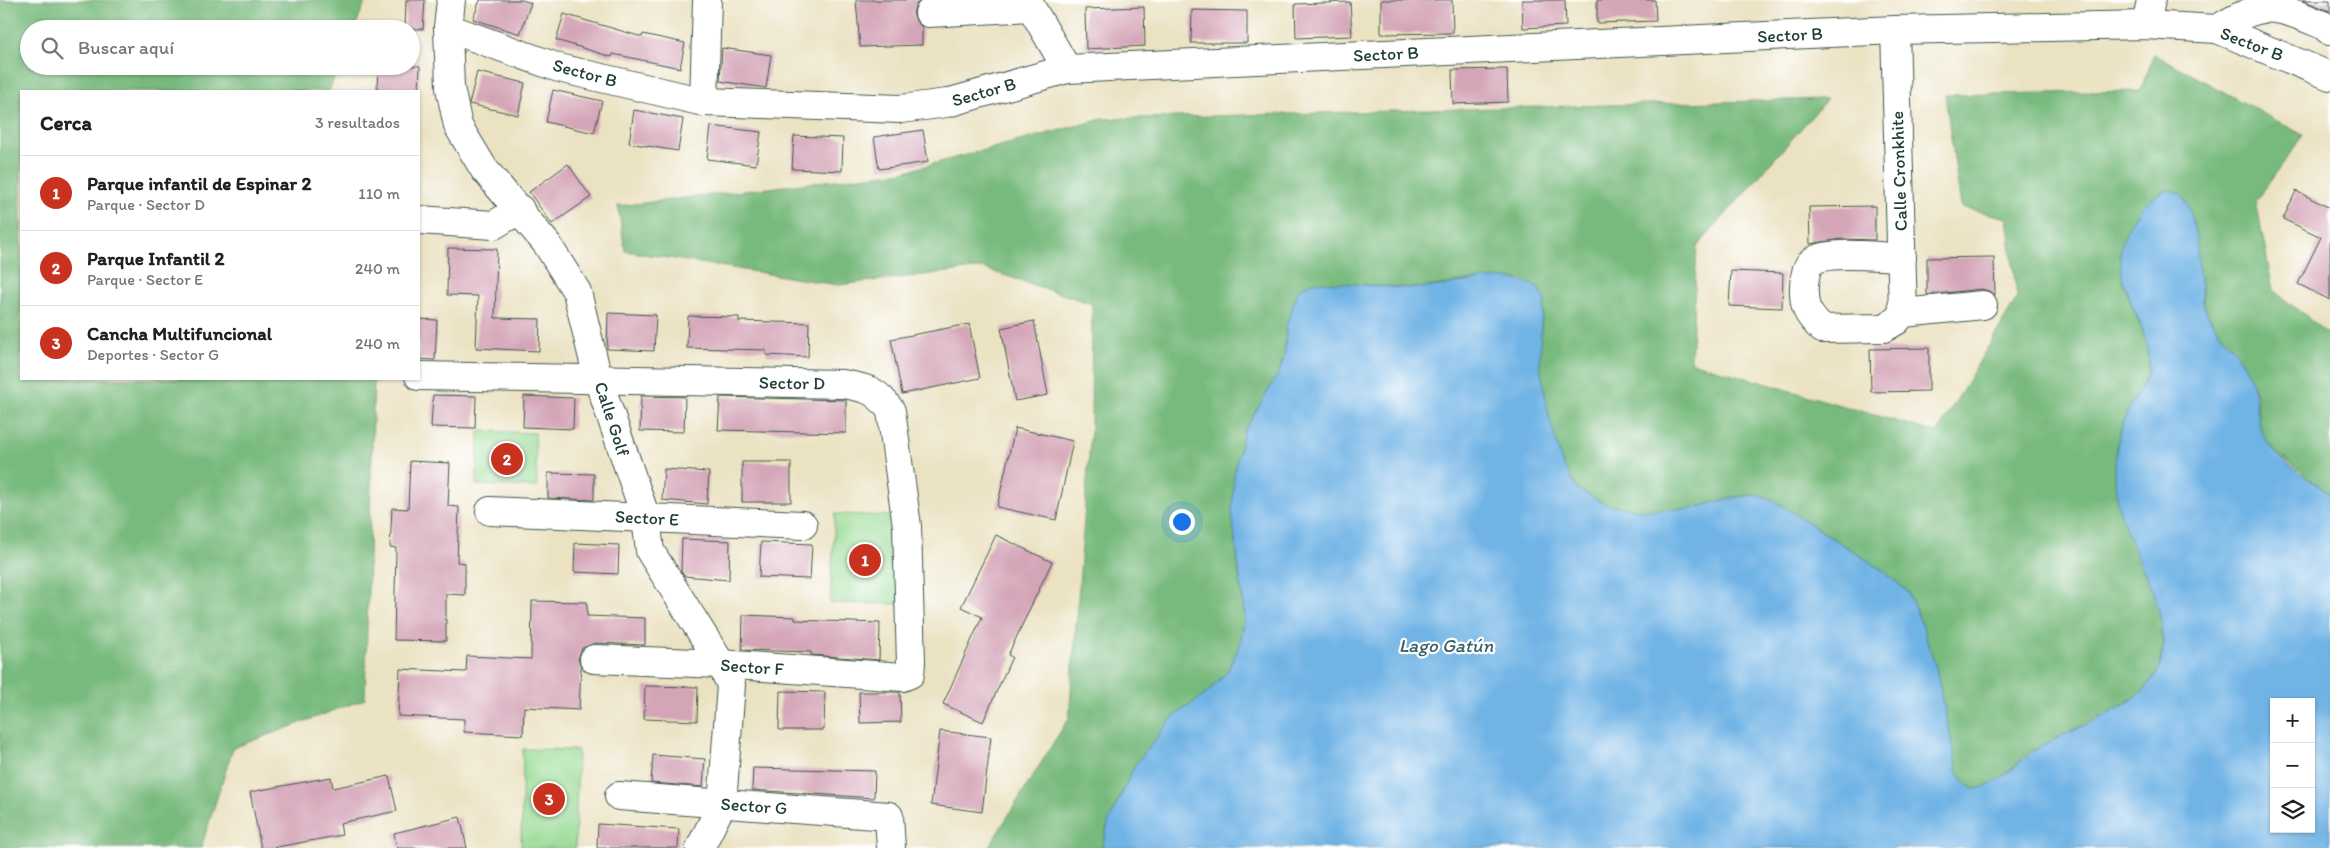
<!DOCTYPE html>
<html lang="es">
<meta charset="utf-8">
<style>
:root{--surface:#fff;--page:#f2f2f2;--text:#202124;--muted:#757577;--line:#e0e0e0;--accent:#c8321e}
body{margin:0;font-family:Itim,sans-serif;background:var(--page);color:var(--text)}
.controls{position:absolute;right:15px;bottom:15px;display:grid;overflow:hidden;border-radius:0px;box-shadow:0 1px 4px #0004}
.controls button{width:45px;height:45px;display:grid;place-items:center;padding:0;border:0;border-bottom:1px solid var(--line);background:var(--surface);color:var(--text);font:25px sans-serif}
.you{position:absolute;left:1181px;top:521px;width:18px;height:18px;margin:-12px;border:4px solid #fff;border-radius:50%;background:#1a73e8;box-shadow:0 0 0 8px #1a73e833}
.badge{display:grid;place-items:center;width:32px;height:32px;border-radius:50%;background:var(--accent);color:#fff;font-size:16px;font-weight:700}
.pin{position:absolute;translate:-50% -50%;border:2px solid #fff;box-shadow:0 1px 5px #0006}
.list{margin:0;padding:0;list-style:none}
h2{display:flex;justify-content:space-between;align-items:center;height:65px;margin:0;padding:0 20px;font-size:21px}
h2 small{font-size:16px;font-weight:400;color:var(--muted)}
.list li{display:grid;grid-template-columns:32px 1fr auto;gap:15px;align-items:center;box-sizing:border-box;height:75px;padding:0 20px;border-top:1px solid var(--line)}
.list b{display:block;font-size:19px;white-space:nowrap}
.list p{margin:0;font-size:16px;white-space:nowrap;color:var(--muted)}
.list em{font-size:16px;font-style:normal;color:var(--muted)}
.icon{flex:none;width:28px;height:28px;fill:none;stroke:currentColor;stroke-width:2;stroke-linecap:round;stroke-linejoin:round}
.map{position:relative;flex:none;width:2330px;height:848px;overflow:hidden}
.search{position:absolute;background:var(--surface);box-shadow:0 1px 4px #0004;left:20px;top:20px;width:400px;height:55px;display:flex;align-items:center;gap:12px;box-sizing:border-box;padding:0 18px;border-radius:28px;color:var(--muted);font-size:19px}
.panel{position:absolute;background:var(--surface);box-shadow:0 1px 4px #0004;left:20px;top:90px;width:400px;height:290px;border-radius:0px}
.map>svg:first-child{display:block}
.green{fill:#96da93;stroke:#5a8c64}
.forest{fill:#78ba7d;stroke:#4c7c58}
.water{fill:#6fb3e5;stroke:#47788c;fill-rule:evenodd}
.building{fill:#d4a4b7}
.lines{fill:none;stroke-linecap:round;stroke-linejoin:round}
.minor-casing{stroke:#3e5649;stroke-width:30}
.minor{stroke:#fff;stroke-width:28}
.labels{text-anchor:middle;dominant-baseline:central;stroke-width:4.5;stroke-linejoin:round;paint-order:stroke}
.street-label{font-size:18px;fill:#1f3d34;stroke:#fff}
.water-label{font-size:19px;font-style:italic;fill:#376069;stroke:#fff}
</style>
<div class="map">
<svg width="2330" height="848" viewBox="0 0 2330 848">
<rect width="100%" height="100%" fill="#fff"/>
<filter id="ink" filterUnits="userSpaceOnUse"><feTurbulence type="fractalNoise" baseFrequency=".02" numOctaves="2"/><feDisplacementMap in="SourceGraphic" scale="10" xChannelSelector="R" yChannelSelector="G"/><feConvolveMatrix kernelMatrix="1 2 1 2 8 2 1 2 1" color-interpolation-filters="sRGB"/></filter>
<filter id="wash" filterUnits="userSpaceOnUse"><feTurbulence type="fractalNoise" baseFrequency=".0096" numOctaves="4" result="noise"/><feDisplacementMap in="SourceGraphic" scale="20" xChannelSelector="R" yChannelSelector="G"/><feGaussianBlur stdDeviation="1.12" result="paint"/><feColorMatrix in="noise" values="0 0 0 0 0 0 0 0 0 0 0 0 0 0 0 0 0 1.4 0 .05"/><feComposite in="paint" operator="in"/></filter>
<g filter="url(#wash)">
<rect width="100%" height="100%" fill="#ebe2c2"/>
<g class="green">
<path d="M479,431L535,433L537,487L476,485Z"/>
<path d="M835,514L897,516L899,604L830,603Z"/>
<path d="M523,749L578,750L575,848H521Z"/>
</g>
<g class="forest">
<path d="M0,0H366L354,29H29V66H339L329,91H21V379H374L365,699L233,748L201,848H0Z"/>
<path d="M2154,54L2303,135L2256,201L2273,290L2330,336V494L2282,457L2265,440L2259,425L2256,395L2246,368L2212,321L2204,304L2191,216L2122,280L2146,340L2149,362L2146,378L2125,416L2116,448L2117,496L2162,617V647L2160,668L2146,689L2122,705L2030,752L1996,782L1984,789H1973L1965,783L1958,772L1936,668L1923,627L1908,592L1881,569L1773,500C1767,498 1760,496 1754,495C1732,493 1710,508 1688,509C1652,512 1608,513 1578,490C1560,475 1541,389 1540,364C1539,343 1541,321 1545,300L1522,279L1474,280L1420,288L1312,282L1299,289L1286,326L1285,353L1279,373L1244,431L1237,561L1245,617L1240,645L1227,672L1206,694L1174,716L1135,765L1108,823L1102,848H988L1069,718L1091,428L1092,304L982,268L838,285L625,251L618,206L902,172L1102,119L1827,99L1697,247L1691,362L1937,433L2017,298L2007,218L1961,207L1945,95L2140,91Z"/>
</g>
<path class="water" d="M2168,190C2174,192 2180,192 2184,198C2198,215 2198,278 2203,302C2209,327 2235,345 2246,368C2255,386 2255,404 2259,423C2266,455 2306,476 2330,494V848H1102L1108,823L1135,765L1174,716L1206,694L1227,672L1240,645L1245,617L1232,514L1234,474L1244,431L1279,373L1285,353L1286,326L1299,289L1312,282C1347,282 1383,288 1418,288C1460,287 1497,268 1538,287L1545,300L1541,323L1540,366L1549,417L1562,462L1577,489L1605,504L1639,510L1690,509L1731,498L1754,495L1773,500L1881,569L1908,592L1923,627L1936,668L1958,772L1965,783L1973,789C2001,787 2020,757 2045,744C2079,726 2143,706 2159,669C2161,665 2161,659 2162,654C2169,595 2126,553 2117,497C2113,471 2115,440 2126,415C2133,397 2150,381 2149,361C2147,311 2098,273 2132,221C2144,204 2148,198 2168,190ZM2274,702H2311V829H2274Z"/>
<g id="blocks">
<g class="building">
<path d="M406,0H425L423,29H405Z"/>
<path d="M480,0H522L531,3L520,34L473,19Z"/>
<path d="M856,0H920L915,6L913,13L916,21L922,27V45L860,47Z"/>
<path d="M1381,0H1452L1453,33L1381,34Z"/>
<path d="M1522,0H1565L1566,26L1523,28Z"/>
<path d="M1597,0H1655L1656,21L1597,23Z"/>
<path d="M2302,0H2330V11L2312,4Z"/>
<path d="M1350,2L1352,36L1296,38L1295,4Z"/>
<path d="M1144,7L1145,46L1086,49L1085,9Z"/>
<path d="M1192,10L1247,11V43H1191Z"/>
<path d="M564,14L642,37L643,34L685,43L680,68L613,54L612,57L556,40Z"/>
<path d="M722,48L771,55L766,88L720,81Z"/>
<path d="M378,66H420L419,91H377Z"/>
<path d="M1507,69L1508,102L1453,104L1452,70Z"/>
<path d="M477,72L525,83L518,115L469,104Z"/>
<path d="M553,90L602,101L594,133L546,122Z"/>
<path d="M634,110L683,119L678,151L629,143Z"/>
<path d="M711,126L761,132L756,165L707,159Z"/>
<path d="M923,130L928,162L879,169L874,137Z"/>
<path d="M794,136L843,138L842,171L792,169Z"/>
<path d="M568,164L591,197L552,224L529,192Z"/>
<path d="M2296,191L2330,208V300L2298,284L2321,237L2283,219Z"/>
<path d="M1875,206V240L1842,239L1810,244L1809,207Z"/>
<path d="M448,248L497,249L495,318L540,319L539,351L476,348L478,296L447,295Z"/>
<path d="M1994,257L1995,295L1989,291L1981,289L1927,295V258Z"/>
<path d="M1731,271L1783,273L1782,308L1729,306Z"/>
<path d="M608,313L656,315L654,351L607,349Z"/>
<path d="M688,316L739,317V321L809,323L808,357L766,355V350L687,348Z"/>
<path d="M419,319L437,320L435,360L419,359Z"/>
<path d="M1034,321L1048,395L1015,401L1001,328Z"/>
<path d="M969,324L980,378L902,394L891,339Z"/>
<path d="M1929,348V391L1871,392L1870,349Z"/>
<path d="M433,395L476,396L475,428L431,427Z"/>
<path d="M524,396L574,398L573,429L523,427Z"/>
<path d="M641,396L685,397L684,432L640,431Z"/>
<path d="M720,397L846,400V433L718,430Z"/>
<path d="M1015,428L1073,441L1056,520L997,507Z"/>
<path d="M410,461L450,463L448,506L459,507L457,562L465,563V595L446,594V641L394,640L396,548L390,547L392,508L408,509Z"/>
<rect x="742" y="462" width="49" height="40"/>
<path d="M664,469L709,472L707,504L662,500Z"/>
<path d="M548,473L594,474V500L548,498Z"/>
<path d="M996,535L1052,562L1008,655L1012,657L983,722L943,704L982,617L961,607Z"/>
<path d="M682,539L730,541L729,580L684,576L681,571Z"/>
<path d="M761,542L812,544L810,579L759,577Z"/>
<path d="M575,543L619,545L618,574L574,572Z"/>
<path d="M532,601L587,602V616L645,618V645L595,643L582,648L578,658L581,667L579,710L524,707L523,735L464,732V719L398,716L400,669L466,672L467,656L531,659Z"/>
<path d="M743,615L795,617V620L880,623L879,660L811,655V652L742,650Z"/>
<path d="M645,686L698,687L697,721L644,719Z"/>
<path d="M780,691L825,692L824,730H779Z"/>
<path d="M859,692H900L901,722L860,723Z"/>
<path d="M940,731L991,737L982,812L931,805Z"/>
<path d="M653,755L705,759L703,787L651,783Z"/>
<path d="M753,768L875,771L874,798L752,790Z"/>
<path d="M389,776L397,811L340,823L342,835L272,848H261L250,792L331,777L333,788Z"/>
<path d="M460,817L467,848H397L394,833Z"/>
<path d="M598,824L679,829L678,848H597Z"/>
</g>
</g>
</g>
<g filter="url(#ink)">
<use href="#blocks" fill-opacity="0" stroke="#3e5649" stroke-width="1"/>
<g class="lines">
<g class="minor-casing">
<g id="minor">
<path d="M451,0L448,28L450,88L458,126L484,169L547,244L577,292L598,379L646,518L650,551L721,664L731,685L722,804L700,848"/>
<path d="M1027,0L1067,69"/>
<path d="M929,13L1031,7"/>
<path d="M2146,25L2151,0"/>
<path d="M448,28L559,68L704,102L901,109L947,103L1067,69L1895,30L2146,25L2217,29L2330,76"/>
<path d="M2217,29C2265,0 2273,5 2323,25L2330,31"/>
<path d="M1895,30L1903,313"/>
<path d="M704,102L707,0"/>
<path d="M419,220L494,225L520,209"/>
<path d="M1902,257C1881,257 1829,250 1813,261C1806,265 1805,277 1804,285C1803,307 1807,314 1822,329L1884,328L1896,321L1903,313L1983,305"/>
<path d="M419,376L843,384C867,388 877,390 891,411L907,526L911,663L910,674L903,677L721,664L594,659"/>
<path d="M490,511L803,525"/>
<path d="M619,796L889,816L891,848"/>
</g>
</g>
<use href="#minor" class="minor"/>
</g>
</g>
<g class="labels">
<g class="street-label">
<text transform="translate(1790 35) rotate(-3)">Sector B</text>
<text transform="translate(2252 44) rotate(21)">Sector B</text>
<text transform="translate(1386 54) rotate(-3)">Sector B</text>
<text transform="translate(585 73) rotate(15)">Sector B</text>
<text transform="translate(984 92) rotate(-16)">Sector B</text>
<text transform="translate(1899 171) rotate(-92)">Calle Cronkhite</text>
<text transform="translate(792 383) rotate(1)">Sector D</text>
<text transform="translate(612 419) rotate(72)">Calle Golf</text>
<text transform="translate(647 518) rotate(3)">Sector E</text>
<text transform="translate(752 667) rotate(4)">Sector F</text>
<text transform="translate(754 806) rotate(4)">Sector G</text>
</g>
<g class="water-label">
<text x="1446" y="645">Lago Gatún</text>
</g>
</g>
</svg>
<div class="controls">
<button>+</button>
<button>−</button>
<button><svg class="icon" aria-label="layers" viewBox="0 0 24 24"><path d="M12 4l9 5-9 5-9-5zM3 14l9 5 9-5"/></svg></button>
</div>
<div class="you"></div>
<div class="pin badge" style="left:865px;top:560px">1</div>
<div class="pin badge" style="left:507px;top:459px">2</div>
<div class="pin badge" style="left:549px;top:799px">3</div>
<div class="search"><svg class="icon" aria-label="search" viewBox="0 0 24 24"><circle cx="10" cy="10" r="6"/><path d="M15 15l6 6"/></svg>Buscar aquí</div>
<section class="panel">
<h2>Cerca<small>3 resultados</small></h2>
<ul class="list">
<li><span class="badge">1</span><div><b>Parque infantil de Espinar 2</b><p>Parque · Sector D</p></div><em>110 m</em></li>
<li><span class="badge">2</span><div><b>Parque Infantil 2</b><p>Parque · Sector E</p></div><em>240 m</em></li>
<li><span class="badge">3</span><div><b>Cancha Multifuncional</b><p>Deportes · Sector G</p></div><em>240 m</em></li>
</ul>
</section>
</div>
